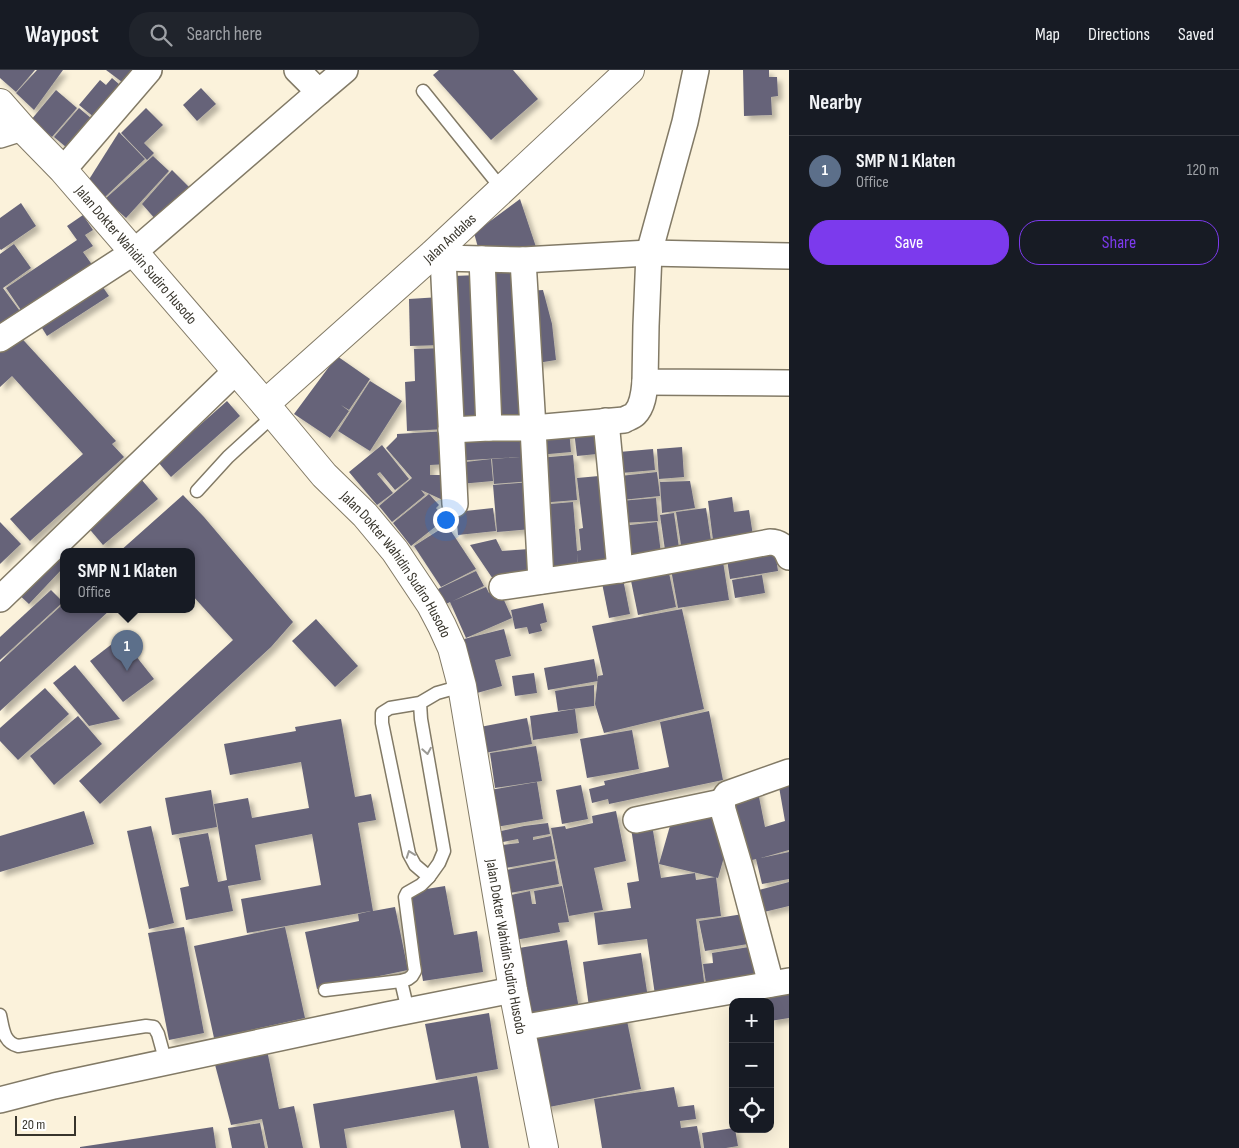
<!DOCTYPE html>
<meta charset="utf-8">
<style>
:root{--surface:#171b24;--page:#20242c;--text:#f1f3f6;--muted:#9ea1a6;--line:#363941;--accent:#7c3aed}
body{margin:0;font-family:"Sofia Sans Condensed",sans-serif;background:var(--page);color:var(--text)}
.controls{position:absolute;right:15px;bottom:15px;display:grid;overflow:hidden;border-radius:10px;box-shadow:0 5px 20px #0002}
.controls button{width:45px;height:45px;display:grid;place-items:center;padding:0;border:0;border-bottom:1px solid var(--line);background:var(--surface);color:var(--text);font:25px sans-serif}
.scale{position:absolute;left:15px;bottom:12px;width:61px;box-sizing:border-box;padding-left:5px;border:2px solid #37342b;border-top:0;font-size:14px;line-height:18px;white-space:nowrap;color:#37342b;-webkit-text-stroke:4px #fff;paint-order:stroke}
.you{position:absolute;left:445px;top:449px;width:18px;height:18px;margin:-12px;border:4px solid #fff;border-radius:50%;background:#1a73e8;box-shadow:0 0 0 8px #1a73e833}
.badge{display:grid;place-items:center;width:32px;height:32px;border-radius:50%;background:var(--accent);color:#fff;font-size:16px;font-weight:700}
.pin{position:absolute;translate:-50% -41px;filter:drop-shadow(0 1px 2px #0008)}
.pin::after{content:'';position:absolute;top:26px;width:18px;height:15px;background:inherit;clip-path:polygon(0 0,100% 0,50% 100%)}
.popup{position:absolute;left:60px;top:478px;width:135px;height:65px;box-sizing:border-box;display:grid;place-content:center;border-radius:10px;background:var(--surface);filter:drop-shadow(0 1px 4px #0005);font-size:16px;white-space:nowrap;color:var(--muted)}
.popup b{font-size:19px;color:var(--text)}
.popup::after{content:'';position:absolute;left:50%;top:100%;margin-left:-10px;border:10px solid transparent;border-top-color:var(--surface)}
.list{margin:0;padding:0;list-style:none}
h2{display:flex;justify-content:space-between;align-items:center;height:65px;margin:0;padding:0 20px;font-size:21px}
h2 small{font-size:16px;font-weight:400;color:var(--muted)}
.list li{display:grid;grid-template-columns:32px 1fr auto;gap:15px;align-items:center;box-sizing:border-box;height:70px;padding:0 20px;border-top:1px solid var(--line)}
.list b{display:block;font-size:19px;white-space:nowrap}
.list p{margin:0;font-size:16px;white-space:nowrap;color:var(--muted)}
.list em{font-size:16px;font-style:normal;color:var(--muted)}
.actions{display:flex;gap:10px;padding:15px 20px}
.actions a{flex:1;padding:11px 0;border:1px solid var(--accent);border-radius:20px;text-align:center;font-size:18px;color:var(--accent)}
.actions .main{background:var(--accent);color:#fff}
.icon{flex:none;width:28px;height:28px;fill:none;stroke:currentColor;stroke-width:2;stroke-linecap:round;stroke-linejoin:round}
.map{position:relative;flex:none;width:789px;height:1078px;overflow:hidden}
header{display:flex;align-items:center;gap:30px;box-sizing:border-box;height:70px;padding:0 25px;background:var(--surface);border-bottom:1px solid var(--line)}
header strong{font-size:24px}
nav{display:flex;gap:28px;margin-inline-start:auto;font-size:18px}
.search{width:350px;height:45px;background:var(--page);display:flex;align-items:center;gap:12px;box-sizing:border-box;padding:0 18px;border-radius:20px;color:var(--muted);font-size:19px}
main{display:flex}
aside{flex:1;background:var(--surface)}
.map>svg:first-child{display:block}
.building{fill:#666479;filter:url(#shadow)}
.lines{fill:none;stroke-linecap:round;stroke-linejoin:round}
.service-casing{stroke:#827a66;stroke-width:15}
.minor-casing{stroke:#827a66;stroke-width:28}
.tertiary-casing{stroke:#827a66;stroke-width:30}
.secondary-casing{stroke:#827a66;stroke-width:30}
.service{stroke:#fff;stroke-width:12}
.minor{stroke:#fff;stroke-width:25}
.tertiary{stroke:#fff;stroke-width:28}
.secondary{stroke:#fff;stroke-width:28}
.oneway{stroke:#9b9a95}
.labels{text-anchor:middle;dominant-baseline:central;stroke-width:5;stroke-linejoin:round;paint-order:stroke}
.street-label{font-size:15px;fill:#37342b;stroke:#fff}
</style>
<header>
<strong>Waypost</strong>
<div class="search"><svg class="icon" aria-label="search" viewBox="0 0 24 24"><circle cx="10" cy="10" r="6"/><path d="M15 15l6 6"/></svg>Search here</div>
<nav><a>Map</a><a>Directions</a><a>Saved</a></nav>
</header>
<main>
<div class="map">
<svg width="789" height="1078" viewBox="0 0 789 1078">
<defs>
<filter id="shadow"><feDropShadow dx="4.5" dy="4.5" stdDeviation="2.5" flood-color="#0004"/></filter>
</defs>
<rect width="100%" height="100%" fill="#fbf2db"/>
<g class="building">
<path d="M0,0H35L16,22L0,8Z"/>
<path d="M37,0H63L34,40L16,23Z"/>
<path d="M106,0H143L130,18Z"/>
<path d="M439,0H513L538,29L491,70L433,5Z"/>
<path d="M743,0H769V7H777L778,26L771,27L772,45L744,46Z"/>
<path d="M112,8L127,21L100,52L79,35L100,10L106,15Z"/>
<path d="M201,18L216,34L197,51L183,35Z"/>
<path d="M56,20L77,38L52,67L31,50Z"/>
<path d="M79,38L98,54L73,83L54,67Z"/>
<path d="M146,38L163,55L144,73L154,83L147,90L121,63Z"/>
<path d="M119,62L145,89L104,128L88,111Z"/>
<path d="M153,86L169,101L126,148L105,129Z"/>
<path d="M172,100L192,120L157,151L142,134Z"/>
<path d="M520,129L537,180L479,181L474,163Z"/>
<path d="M21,133L36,156L1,180L0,179V148Z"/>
<path d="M83,145L93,160L85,165L93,176L83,182L93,196L23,243L6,218L77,170L67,156Z"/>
<path d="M14,174L31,198L3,218L22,244L0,259V184Z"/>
<path d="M518,194L526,352L491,354L485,196Z"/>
<path d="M479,205L488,356L454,357L453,206Z"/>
<path d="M98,210L109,226L47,266L37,250Z"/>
<path d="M543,220L552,254L556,290L531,294L525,221Z"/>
<path d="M440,227L442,275L410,276L409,229Z"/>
<path d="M15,261L116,371L112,374L124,387L30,471L10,449L83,384L12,306L0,317V276Z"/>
<path d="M444,278L447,359L407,361L405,312L415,311L414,279Z"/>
<path d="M337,286L370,309L349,340L341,335L349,341L330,368L294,344Z"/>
<path d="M370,311L402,331L370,381L338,361Z"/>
<path d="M227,331L240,346L171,407L158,392Z"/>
<path d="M606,358L618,496L579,500L577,483L579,505L543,508L538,435L573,432L577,481L581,480L579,459L583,458L577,408L599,406L597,384L577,386L574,361Z"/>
<path d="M529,359L532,411L494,414L492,389L520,387L454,391L452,364Z"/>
<path d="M569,360L571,382L538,385L536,364Z"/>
<path d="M447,361L449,394L430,395V405H443L445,431L421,420L425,425L392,452L379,436L412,408L386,378L397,367V364Z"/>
<path d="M382,375L409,409L395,420L380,402L377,404L393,423L377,435L349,402Z"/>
<path d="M682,377L684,407L659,409L657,379Z"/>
<path d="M653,379L655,400L621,403L619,382Z"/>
<path d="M573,385L577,430L539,433L538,388Z"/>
<path d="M491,389L493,411L460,414L457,393Z"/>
<path d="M657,402L660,426L622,430L620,406Z"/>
<path d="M141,409L158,429L103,475L86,455Z"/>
<path d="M690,411L695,438L662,443L660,412Z"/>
<path d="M531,412L532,459L497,462L493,415Z"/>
<path d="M429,424L439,435L436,438L445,449L411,476L393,453Z"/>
<path d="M183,425L204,447L293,552L271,577L100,734L79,711L233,570L191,524V482H119Z"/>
<path d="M732,427L734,442L749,440L754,472L714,478L708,431Z"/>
<path d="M656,428L658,451L621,453L620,431Z"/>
<path d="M493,438L496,461L458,465L456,442Z"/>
<path d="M706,438L712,477L682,482L676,442Z"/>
<path d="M674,443L679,478L665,480L660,445Z"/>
<path d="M0,452L21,474L0,494Z"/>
<path d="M657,452L662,491L625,496L621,456Z"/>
<path d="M447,455L476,499L441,517L414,476Z"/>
<path d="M496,469L502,481L529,479L532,500L514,502L521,512L497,515L470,475Z"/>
<path d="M64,472L75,482H63V498L29,534L16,522Z"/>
<path d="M774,475L778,501L730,509L726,483Z"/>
<path d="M722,485L729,530L678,538L670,494Z"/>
<path d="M668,498L676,537L638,545L630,506Z"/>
<path d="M476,501L484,516L453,531L486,517L489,523L499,519L512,548L466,568L450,532L446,534L438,519Z"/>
<path d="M762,505L765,523L735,528L732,510Z"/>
<path d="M623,509L630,544L609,548L602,513Z"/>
<path d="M51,520L63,532L0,590V567Z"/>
<path d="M543,533L547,552L540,554L542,561L529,564L527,557L515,559L511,540Z"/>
<path d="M63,534V540H110L0,641V592Z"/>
<path d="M682,539L704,639L604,663L595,634L598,606L603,605L592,556Z"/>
<path d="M316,549L358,596L335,617L292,571Z"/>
<path d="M504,559L511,586L495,590L502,616L477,623L464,569Z"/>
<path d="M121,567L154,609L123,632L90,591Z"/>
<path d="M594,589L598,611L548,620L544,598Z"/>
<path d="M75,595L120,649L89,656L53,613Z"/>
<path d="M534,603L537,623L515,626L512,606Z"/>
<path d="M594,615V636L558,641L555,621L572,618Z"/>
<path d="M45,618L69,644L18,690L0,671V658Z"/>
<path d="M575,639L578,663L533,670L530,646Z"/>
<path d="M709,641L723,710L609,734L608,729L592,733L589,719L605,715L604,711L669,697L660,652Z"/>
<path d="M78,646L102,674L54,715L30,686Z"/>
<path d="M527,648L532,674L485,683L480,657Z"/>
<path d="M341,649L355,727L371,724L376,750L358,753L373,841L395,837L408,900L317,919L305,862L359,851L358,844L371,841L247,863L241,829L321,815L312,764L255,775L261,810L228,816L233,841L186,850L180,818L189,816L179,768L208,763L218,812L227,810L214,734L248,728L252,748L309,738L301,692L230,705L224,674L296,661L295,657Z"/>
<path d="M632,660L639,699L587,708L580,669Z"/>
<path d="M536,676L542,711L495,718L490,683Z"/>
<path d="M537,712L543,749L496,757L490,720Z"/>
<path d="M789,713V780L761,788L789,782V809L762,814L756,789L741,793L727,726L757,717L765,757L785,751L779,717Z"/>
<path d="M581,715L588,749L562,754L556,720Z"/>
<path d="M211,720L217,757L172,765L165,728Z"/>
<path d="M84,741L94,774L0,802V766Z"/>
<path d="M616,741L626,791L594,798L603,840L569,846L551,758L565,756L566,759L593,753L592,746Z"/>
<path d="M674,742L722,749L728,773L718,808L659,794Z"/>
<path d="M548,753L550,764L533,767V770L551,766L555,789L506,798L502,775L519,773L518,769L503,772L501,761L524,756Z"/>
<path d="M652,755L661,808L695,803L696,810L716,807L721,846L696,849L705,919L656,932L647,869L598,875L594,843L631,838L627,813L639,811L631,758Z"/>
<path d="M151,756L174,853L149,859L127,761Z"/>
<path d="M555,791L559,814L510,823L506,800Z"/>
<path d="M789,812V836L764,842L759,820Z"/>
<path d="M445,816L454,865L477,861L483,902L423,911L408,822Z"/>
<path d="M562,816L569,852L558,853L560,862L515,870L510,839L513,838L511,825L530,821L532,834H536L534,821Z"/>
<path d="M743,844L748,874L705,881L699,851Z"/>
<path d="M184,857L204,963L169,970L148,863Z"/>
<path d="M285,857L305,948L214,968L194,876Z"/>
<path d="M567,870L579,939L530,948L519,878Z"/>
<path d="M755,876L761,910L707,920L703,894L713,893L712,883Z"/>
<path d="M641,883L648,928L589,937L583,892Z"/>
<path d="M789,913V948L770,951V932H762L760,918Z"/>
<path d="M625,941L641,1019L544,1038L528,961Z"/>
<path d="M489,943L498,999L436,1010L425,954Z"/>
<path d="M267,980L279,1039L294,1036L303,1078H268L262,1049L231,1055L214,991Z"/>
<path d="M477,1006L489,1078H461L454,1040L344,1059L347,1078H320L313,1034Z"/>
<path d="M674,1017L678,1037L694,1035L696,1049L680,1051L681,1058L697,1056L701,1078H602L594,1029Z"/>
<path d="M260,1053L265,1078H232L228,1058Z"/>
<path d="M213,1057L216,1078H80V1077Z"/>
<path d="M733,1058V1059H735L738,1076L726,1078H704L702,1063Z"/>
</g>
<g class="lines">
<g class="service-casing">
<g id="service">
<path d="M423,21L502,119"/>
<path d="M197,421L228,387L274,345"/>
<path d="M420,633L421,649L444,781L439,793L429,807L415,795L409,784L382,653V643L390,638L420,633L437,623L462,616"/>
<path d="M401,911L408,941"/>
<path d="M325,920L401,911L408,909L412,906L415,901L414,895L405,827L407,823L421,815L429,807"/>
<path d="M0,945C3,958 3,972 18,976L146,956L154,957L158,964L166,993"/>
</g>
</g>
<g class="minor-casing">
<g id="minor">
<path d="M297,0L319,22L345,0"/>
<path d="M696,0L685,52L649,183L646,256L645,312L789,313"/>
<path d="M0,65L22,58"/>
<path d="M63,100L149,0"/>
<path d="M433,184L443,188L482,189L523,190L649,183L789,186"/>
<path d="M443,188L455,434"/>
<path d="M482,189L489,358"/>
<path d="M523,190L533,358L541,511"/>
<path d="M0,269L134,182L319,22"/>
<path d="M606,351L620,500"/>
<path d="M451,360L489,358H533L624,350C627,348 632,347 635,344C643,336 644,323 645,312"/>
<path d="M502,517L620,500L770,472C780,472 786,478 789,487"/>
<path d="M0,529L237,300"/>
<path d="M636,750L722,732"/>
<path d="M771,914L741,801L723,740L722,732L727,724L789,702"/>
<path d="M520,958L789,911"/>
<path d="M0,1030L54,1016L387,945L513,920"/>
</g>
</g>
<g class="tertiary-casing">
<g id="tertiary">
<path id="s1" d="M265,334L433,184L630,0"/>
</g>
</g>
<g class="secondary-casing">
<g id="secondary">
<path id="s2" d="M0,33L22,58L63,100L265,334L324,405L365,445L395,481L431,535L442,556L452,578L462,616L513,920L544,1078"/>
</g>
</g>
<use href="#service" class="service"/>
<use href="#minor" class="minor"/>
<use href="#tertiary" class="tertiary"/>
<use href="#secondary" class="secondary"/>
</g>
<defs><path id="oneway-chevron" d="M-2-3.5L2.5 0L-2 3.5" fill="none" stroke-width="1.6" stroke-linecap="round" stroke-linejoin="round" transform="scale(1.25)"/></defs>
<g class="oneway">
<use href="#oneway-chevron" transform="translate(427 681) rotate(80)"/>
<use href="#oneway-chevron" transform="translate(410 784) rotate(-110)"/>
</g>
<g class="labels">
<g class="street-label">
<text stroke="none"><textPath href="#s1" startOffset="248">Jalan Andalas</textPath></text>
<text stroke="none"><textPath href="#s2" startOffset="204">Jalan Dokter Wahidin Sudiro Husodo</textPath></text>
<text stroke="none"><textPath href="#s2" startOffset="609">Jalan Dokter Wahidin Sudiro Husodo</textPath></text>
<text stroke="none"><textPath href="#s2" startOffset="1014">Jalan Dokter Wahidin Sudiro Husodo</textPath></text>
</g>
</g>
</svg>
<div class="controls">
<button>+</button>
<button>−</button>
<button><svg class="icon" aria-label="locate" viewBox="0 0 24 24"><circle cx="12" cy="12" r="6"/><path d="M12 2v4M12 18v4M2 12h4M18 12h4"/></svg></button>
</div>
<div class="scale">20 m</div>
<div class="you"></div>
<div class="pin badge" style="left:127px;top:601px;background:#5c6f8a">1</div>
<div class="popup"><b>SMP N 1 Klaten</b>Office</div>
</div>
<aside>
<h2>Nearby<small></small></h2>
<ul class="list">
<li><span class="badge" style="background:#5c6f8a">1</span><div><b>SMP N 1 Klaten</b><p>Office</p></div><em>120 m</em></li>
</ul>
<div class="actions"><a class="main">Save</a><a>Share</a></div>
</aside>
</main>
